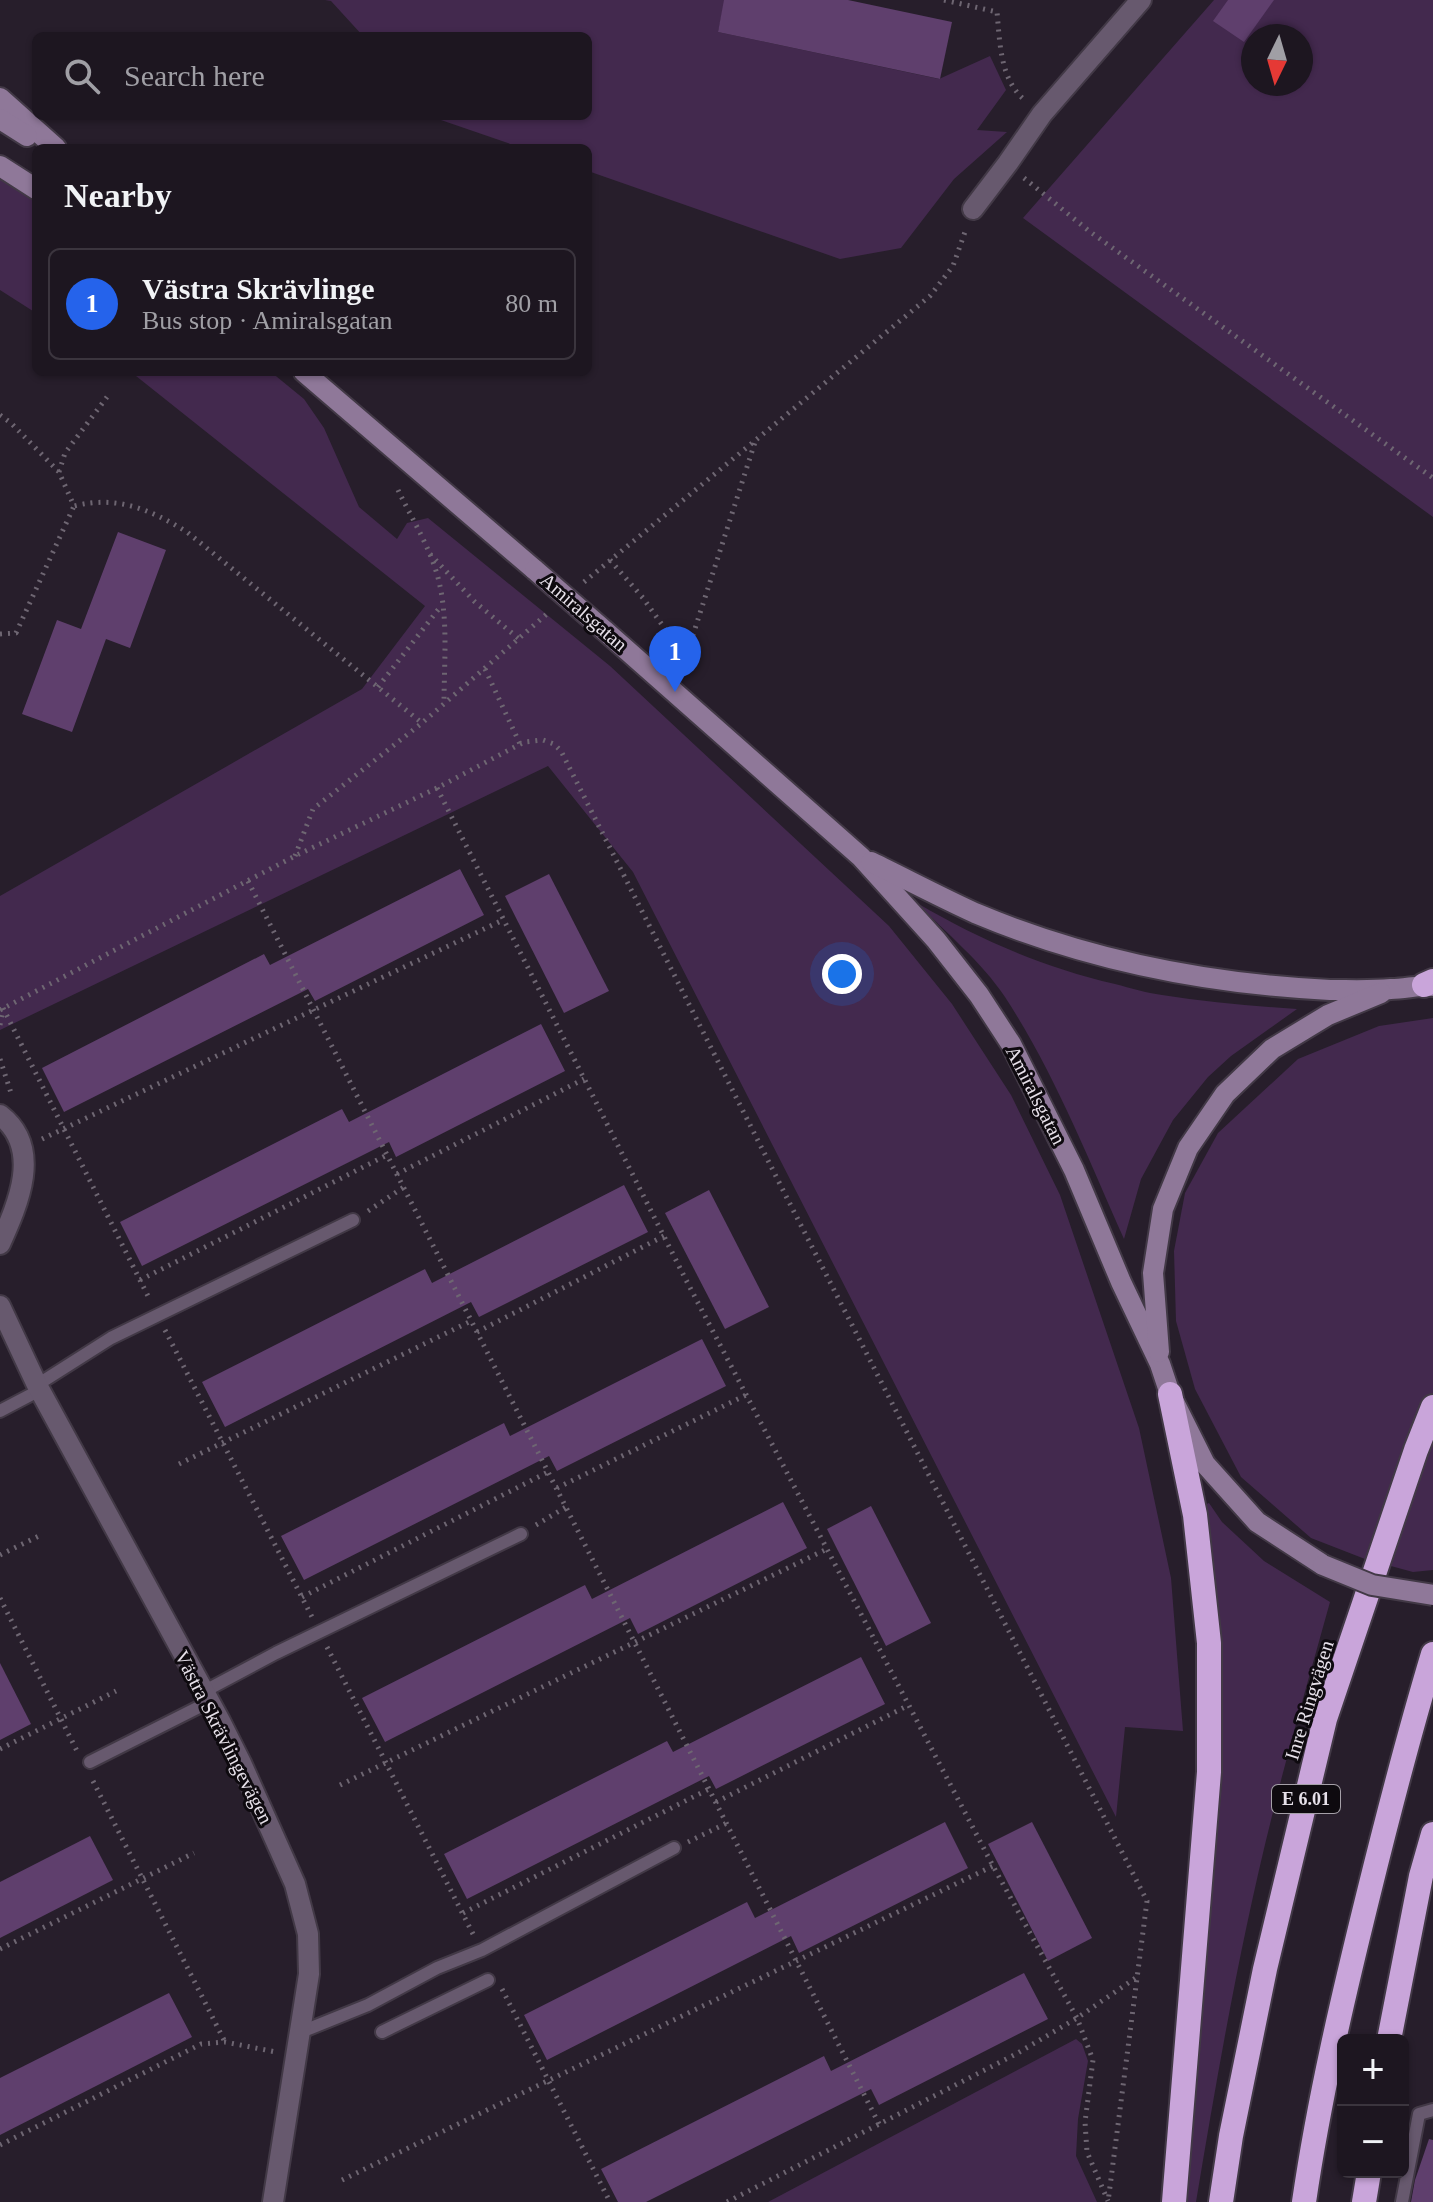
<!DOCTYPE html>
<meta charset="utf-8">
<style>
:root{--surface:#1d1620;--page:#2a232d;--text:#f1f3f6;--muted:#a09fa5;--line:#3b353e;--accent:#2563eb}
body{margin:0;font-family:"Times New Roman",serif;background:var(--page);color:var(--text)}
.controls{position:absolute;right:24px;bottom:24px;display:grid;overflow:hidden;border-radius:12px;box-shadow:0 2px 6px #0004}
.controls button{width:72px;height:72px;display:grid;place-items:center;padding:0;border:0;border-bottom:2px solid var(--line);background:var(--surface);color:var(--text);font:40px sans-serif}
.compass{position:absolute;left:1241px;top:24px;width:72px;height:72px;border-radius:50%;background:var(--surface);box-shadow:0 2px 6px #0004;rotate:185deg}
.you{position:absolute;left:842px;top:974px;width:28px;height:28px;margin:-20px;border:6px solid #fff;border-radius:50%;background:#1a73e8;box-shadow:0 0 0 12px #1a73e833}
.badge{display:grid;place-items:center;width:52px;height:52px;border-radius:50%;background:var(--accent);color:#fff;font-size:26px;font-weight:700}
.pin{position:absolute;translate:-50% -66px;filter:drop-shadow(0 2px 4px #0008)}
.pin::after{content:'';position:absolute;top:42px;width:28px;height:24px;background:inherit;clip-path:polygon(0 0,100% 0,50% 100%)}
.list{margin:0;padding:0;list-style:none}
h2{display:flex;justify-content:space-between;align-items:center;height:104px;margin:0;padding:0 32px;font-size:34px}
h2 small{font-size:26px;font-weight:400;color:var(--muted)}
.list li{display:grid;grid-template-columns:52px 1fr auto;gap:24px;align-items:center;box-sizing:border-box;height:112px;margin:0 16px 16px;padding:0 16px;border:2px solid var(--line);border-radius:12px}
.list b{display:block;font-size:30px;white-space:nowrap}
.list p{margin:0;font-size:26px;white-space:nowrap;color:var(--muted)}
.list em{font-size:26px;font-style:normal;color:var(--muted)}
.icon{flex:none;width:44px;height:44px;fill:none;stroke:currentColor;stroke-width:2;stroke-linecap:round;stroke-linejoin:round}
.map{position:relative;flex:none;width:1433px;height:2202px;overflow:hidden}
.search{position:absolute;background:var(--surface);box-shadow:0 2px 6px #0004;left:32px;top:32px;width:560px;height:88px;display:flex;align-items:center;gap:20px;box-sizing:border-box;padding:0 28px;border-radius:12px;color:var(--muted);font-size:30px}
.panel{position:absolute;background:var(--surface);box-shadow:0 2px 6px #0004;left:32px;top:144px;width:560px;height:232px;border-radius:12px}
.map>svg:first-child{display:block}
.green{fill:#43294e;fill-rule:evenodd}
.building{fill:#5f3f6d}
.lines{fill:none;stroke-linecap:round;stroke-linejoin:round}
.service-casing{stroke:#423946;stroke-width:16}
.minor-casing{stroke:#423946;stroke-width:24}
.secondary-casing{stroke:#423946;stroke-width:24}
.motorway-casing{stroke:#423946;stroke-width:28}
.path{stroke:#6e6672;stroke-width:5;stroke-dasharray:2 6;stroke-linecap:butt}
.service{stroke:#67596e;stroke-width:12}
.minor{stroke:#67596e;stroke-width:20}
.secondary{stroke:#8f7899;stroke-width:20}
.motorway{stroke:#c9a5da;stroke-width:24}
.secondary-bridge-casing{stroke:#423946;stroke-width:24;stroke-linecap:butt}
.secondary-bridge{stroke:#8f7899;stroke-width:20}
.labels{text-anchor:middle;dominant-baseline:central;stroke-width:6;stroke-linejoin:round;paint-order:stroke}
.shield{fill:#0e0a0f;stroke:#a5a0a8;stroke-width:2}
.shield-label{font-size:18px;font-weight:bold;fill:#e6e0e9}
.street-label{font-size:20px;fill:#e6e0e9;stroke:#0e0a0f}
</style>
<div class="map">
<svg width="1433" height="2202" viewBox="0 0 1433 2202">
<rect width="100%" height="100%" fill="#271e2b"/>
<g class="green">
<path d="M325,0H725L718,32L939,79L990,56L1006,90L977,130L1007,132L954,179L901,248L840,259L588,171V148H522L438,119L435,116H588V36H363L331,1Z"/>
<path d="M1214,0H1433V517L1023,218ZM1253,36H1301V84H1253Z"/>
<path d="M0,175L36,198V313L0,290Z"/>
<path d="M131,372H271L304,399L324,428L359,507L397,539L407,523L428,518L610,666L889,926L952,1004L1011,1095L1060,1195L1139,1428L1171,1578L1183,1731L1125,1727L1116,1817L633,872L548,766L0,1030V896L362,689L425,606Z"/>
<path d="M917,903C980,940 1043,967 1115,984C1131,988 1146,993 1162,995C1207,1002 1252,1006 1297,1009L1231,1056L1208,1077L1173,1120L1141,1179L1124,1239C1088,1158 1054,1072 1005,997C981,961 947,934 917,903Z"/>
<path d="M1433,1018V1570L1413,1572L1365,1559L1311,1538L1241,1477L1195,1389L1176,1321L1174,1251L1185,1193L1218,1133L1298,1059L1379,1026Z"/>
<path d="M1209,1503L1222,1522L1264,1561L1330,1602C1311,1671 1291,1739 1274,1808C1241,1938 1218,2070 1196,2202H1178L1206,1954L1222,1782L1223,1726L1217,1599L1204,1505Z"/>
<path d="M1076,2039L1082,2044L1088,2061L1078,2119L1076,2156L1097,2202H768Z"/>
</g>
<g class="building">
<path d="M724,0H848L952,22L940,79L718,32Z"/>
<path d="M1228,0H1274L1244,42L1213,21Z"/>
<path d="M118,532L166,550L130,648L106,639L72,732L22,714L57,620L81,629Z"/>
<path d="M460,869L484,915L315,1001L308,989L64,1112L42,1068L264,954L270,965Z"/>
<path d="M549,874L609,991L564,1013L505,896Z"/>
<path d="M541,1024L565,1071L396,1157L389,1142L142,1266L120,1222L342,1109L349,1122Z"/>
<path d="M624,1185L648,1232L479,1317L471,1302L225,1427L202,1382L425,1269L432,1283Z"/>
<path d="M709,1190L769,1307L725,1329L665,1213Z"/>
<path d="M702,1339L726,1386L557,1471L549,1456L304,1580L281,1536L504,1423L510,1436Z"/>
<path d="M783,1502L807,1548L638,1634L630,1618L385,1742L362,1698L585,1585L592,1599Z"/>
<path d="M871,1506L931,1623L886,1646L827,1529Z"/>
<path d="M861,1657L885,1704L716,1789L709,1776L467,1899L444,1854L667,1741L673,1752Z"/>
<path d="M0,1663L31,1724L0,1740Z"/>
<path d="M945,1822L968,1868L799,1953L791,1936L547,2060L524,2015L747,1902L755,1918Z"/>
<path d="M1032,1822L1092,1938L1048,1961L988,1844Z"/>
<path d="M90,1836L113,1880L0,1938V1882Z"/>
<path d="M1024,1973L1048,2019L879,2105L871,2089L646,2202H618L601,2169L824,2056L831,2071Z"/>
<path d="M169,1993L192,2037L0,2135V2078Z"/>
<path d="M1429,2139L1433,2140V2202H1411L1415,2180Z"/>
</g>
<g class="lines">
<g class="service-casing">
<g id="service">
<path d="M37,1385L111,1338L353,1220"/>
<path d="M0,1411L40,1390"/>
<path d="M203,1692L276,1653L521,1534"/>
<path d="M90,1762L209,1702"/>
<path d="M301,2032L368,2005L437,1968L482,1950L674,1848"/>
<path d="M382,2032L488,1980"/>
<path d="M1402,2202L1419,2114L1433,2110"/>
</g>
</g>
<g class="minor-casing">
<g id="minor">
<path d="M973,209L1008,163L1042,114L1141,0"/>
<path d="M0,1115C43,1148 18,1204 0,1244"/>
<path d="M0,1306L37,1385L220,1721L241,1763L295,1884L308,1934L309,1974L273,2202"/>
</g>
</g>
<g class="secondary-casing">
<g id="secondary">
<path d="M0,98L56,148"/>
<path d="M0,119L27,136"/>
<path d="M0,166L36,189"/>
<path d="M304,372L535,570"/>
<path d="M604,630L861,857L936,940L979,995L1011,1044L1074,1170L1121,1282L1160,1364L1170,1394L1205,1464L1257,1522L1323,1565"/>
<path d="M871,862C906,879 940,897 975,913C1087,960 1209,984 1330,990C1350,990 1371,991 1391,989C1405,989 1419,985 1433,986"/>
<path d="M1159,1352L1153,1273L1163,1209L1188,1148L1225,1094L1272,1049L1328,1015L1381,993"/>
</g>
</g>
<g class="motorway-casing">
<g id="motorway">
<path d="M1424,985L1433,981"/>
<path d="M1170,1394L1195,1515L1209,1643V1772L1174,2202"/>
<path d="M1389,2040L1421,1876L1433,1834"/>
<path d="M1221,2202L1231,2136L1265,1969L1325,1719L1416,1450L1433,1407"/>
<path d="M1304,2202C1319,2099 1343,1997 1368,1896C1388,1815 1409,1734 1433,1654"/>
<path d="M1364,2202L1369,2172"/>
</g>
</g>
<g class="path">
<path d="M944,0L997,12C1000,43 1000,81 1026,101"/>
<path d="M1024,178L1089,231L1433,478"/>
<path d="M0,415L11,423L59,472L74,506C118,495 151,510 187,532L422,723"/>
<path d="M59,472L65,453L107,397"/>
<path d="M398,490C413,521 433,552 440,586C448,624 444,665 444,704"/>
<path d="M430,554L475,602L519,639"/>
<path d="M610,560L643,598L685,657"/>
<path d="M584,582L930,296L953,266L966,229"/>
<path d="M0,634L16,633L74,506"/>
<path d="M683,666L756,439"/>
<path d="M485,669L520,744"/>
<path d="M378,687L441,606"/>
<path d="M437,788L685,1278L993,1866L1077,2018L1093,2060L1085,2122L1087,2152L1108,2201"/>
<path d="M295,856L313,809L422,723L549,612"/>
<path d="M248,881L879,2124"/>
<path d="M3,1008L150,1300"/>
<path d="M0,1010L295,856L437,788L524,742L543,740L554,744L561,751L788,1200L1147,1901L1108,2202"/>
<path d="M0,1025L3,1009"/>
<path d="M0,1059L11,1093"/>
<path d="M42,1139L503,920"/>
<path d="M397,1174L584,1079"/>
<path d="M368,1211L404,1187"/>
<path d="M140,1280L387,1155"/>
<path d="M165,1330L312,1617"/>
<path d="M477,1332L664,1236"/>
<path d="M179,1464L471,1321"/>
<path d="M557,1488L746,1395"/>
<path d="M536,1525L566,1507"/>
<path d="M0,1555L39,1536"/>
<path d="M302,1597L548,1472"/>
<path d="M0,1598L77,1751"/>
<path d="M327,1647L473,1934"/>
<path d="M0,1749L116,1691"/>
<path d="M93,1781L225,2042"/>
<path d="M340,1785L827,1549"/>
<path d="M716,1802L909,1705"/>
<path d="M688,1842L727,1823"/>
<path d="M463,1913L709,1789"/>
<path d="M0,1949L194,1853"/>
<path d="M502,1989L610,2202"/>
<path d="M0,2145L201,2044L225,2042L276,2052"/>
<path d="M342,2180L993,1866"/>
<path d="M727,2202L1016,2054L1077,2018L1137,1977"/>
</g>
<use href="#service" class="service"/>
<use href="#minor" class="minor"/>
<use href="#secondary" class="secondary"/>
<use href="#motorway" class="motorway"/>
<g class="secondary-bridge-casing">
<g id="secondary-bridge">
<path d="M535,570L604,630"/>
<path d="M1323,1565L1372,1585L1433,1595"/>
</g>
</g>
<use href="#secondary-bridge" class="secondary-bridge"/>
</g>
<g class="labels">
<rect class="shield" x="1272" y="1785" width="68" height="28" rx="6"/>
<g class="shield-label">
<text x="1306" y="1799">E 6.01</text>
</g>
<g class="street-label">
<text transform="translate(584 612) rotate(41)">Amiralsgatan</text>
<text transform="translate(1036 1095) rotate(63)">Amiralsgatan</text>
<text transform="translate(1309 1700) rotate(-73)">Inre Ringvägen</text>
<text transform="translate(224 1737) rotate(63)">Västra Skrävlingevägen</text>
</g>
</g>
</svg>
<div class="controls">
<button>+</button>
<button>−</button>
</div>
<svg class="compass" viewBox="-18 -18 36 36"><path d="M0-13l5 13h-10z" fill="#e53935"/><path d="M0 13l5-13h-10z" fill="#a09fa5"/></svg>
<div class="you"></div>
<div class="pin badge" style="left:675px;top:692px">1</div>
<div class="search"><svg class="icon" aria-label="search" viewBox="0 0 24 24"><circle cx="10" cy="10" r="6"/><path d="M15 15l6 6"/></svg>Search here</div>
<section class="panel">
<h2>Nearby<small></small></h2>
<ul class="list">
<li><span class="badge">1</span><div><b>Västra Skrävlinge</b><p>Bus stop · Amiralsgatan</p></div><em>80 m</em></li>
</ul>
</section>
</div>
